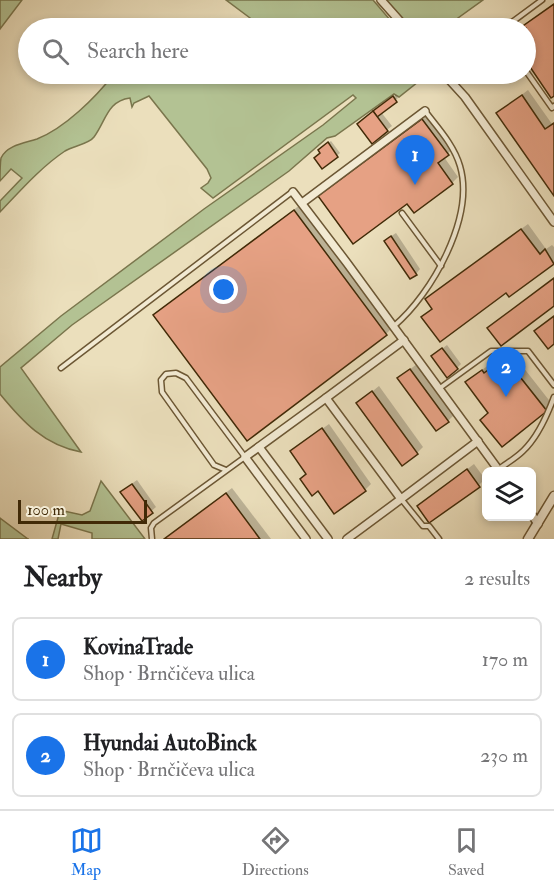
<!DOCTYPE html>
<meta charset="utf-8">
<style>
:root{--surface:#fff;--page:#f6f6f6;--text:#202124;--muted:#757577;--line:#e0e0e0;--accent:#1a73e8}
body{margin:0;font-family:"IM FELL Double Pica",serif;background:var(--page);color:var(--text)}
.controls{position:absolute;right:18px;bottom:18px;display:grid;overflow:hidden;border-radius:9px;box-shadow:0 3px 9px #0003}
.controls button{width:54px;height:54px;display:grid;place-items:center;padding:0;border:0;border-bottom:2px solid var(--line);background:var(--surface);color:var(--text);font:30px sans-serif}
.scale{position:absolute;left:18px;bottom:15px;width:129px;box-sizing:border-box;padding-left:6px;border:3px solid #412a07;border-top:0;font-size:16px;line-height:21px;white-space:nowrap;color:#412a07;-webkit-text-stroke:4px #f2ead3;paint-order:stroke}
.you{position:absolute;left:224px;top:290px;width:21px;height:21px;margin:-15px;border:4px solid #fff;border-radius:50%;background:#1a73e8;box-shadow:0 0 0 9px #1a73e833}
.badge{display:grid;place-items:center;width:39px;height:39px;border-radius:50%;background:var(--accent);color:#fff;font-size:20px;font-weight:700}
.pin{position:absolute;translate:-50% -50px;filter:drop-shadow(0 2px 3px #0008)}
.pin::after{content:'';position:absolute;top:32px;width:21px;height:18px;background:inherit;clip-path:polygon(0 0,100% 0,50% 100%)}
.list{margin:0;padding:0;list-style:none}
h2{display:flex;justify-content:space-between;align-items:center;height:78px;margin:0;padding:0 24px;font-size:26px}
h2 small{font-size:20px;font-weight:400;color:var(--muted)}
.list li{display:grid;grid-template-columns:39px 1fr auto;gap:18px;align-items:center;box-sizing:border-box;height:84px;margin:0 12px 12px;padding:0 12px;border:2px solid var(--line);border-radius:9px}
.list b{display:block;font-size:22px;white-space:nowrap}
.list p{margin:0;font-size:20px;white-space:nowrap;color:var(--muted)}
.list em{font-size:20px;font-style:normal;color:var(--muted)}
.icon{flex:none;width:33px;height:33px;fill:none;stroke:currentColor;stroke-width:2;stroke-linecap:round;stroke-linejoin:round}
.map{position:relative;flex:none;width:554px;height:539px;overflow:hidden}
.search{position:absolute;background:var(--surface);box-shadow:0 3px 9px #0003;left:18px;right:18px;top:18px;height:66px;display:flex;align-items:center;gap:15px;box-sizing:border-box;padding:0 21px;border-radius:33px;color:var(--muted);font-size:22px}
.sheet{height:270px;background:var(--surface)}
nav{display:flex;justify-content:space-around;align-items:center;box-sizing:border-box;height:84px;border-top:2px solid var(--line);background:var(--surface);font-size:16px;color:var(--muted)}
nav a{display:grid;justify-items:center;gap:3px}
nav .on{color:var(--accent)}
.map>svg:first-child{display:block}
.green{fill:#b3c293;stroke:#7a764d;stroke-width:1.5}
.shadow{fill:#0003}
.building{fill:#e6a184;stroke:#412a07;stroke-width:1.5}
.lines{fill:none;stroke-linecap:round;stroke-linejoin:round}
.service-casing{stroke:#6c5734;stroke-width:7}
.minor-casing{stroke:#6c5734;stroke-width:10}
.tertiary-casing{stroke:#6c5734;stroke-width:11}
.service{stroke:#f2ead3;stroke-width:4}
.minor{stroke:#f2ead3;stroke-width:7}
.tertiary{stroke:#f2ead3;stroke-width:8}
</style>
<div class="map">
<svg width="554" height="539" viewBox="0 0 554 539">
<rect width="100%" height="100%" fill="#ebdfbc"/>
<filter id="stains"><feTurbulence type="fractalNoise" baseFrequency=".00333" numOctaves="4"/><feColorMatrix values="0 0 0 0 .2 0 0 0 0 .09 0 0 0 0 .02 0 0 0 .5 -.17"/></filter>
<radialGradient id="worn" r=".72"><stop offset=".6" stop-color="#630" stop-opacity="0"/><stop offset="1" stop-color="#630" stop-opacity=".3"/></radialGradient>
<g class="green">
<path d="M0,0H22L0,29Z"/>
<path d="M226,0H373L397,28H238L250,18Z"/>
<path d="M383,0H483L444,28H409Z"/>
<path d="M114,74H428L399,97L394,94L335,136L327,138L289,171L72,325L21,368L81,452C44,445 23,422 0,394V367L61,316L204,209L323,125L356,98L353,95L213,198L201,188L208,183L211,178L207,169L149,96L134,103L132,107L130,98C107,101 106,121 94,137C89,144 73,146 65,151C41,167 20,191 0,212V201L22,178L11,169L0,181C0,175 0,164 1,158C7,145 25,143 37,139C65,128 96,97 114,74Z"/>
<path d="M101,481L145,539H92V533L61,524L58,539H52L59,514L64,511L82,515L90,511Z"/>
<path d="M0,518L28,539H29H0Z"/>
</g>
<g class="shadow">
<path d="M528,90L552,124L554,122V193L498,113Z"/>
<path d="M396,95L398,98L381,112L392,126L372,141L378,109Z"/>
<path d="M429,114L454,148L444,157L458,177L452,183L414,211L408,202L320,196Z"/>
<path d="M331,141L340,153L323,167L322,148Z"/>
<path d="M300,205L392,328L386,334L161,309Z"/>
<path d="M528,224L546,249L552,245L554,247V262L509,295L506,291L423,317L433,308V294Z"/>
<path d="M396,233L420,269L416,274L390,237Z"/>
<path d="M447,345L461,364L457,368L438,352Z"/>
<path d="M507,356L511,362L516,358L552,404L502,445L473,376L489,365L491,368Z"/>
<path d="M417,364L454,415L448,421L405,373Z"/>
<path d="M379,386L423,447L417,453L358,403Z"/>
<path d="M329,424L371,484L365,490L292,451Z"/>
<path d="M474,464L485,479L479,485L419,506Z"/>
<path d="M137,480L156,507L142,519L126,488Z"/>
<path d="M232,488L271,539H165L167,537Z"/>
</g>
<g class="building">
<path d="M554,4V96L551,98L526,61V28H520Z"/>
<path d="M522,95L545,129L554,123V196L496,113Z"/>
<path d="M393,96L397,102L377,117L373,111Z"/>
<path d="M373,111L388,131L372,144L357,124Z"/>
<path d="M422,119L449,155L438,163L453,184L414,213L407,204L353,244L318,196Z"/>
<path d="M328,142L338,157L322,169L314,158L320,153L318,150Z"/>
<path d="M294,210L387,335L247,441L153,315Z"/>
<path d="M521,229L540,254L545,249L554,264L509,297L506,293L440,342L421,317L432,309L425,299Z"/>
<path d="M391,236L417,275L410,279L384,241Z"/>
<path d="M554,278V306L501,346L487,328Z"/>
<path d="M554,316V344L548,349L534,331Z"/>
<path d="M442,348L458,369L447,378L431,356Z"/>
<path d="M500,361L505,367L509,363L547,411L502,447L480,420L488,413L465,382L482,370L484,373Z"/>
<path d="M410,369L449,422L436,431L397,378Z"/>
<path d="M372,391L418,454L402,466L356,403Z"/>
<path d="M322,428L366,491L334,514L318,491L312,496L300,479L306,474L290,451Z"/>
<path d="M467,469L480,487L429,523L417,506Z"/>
<path d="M132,484L153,513L142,521L120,492Z"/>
<path d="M226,493L260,539H164Z"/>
</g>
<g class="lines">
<g class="service-casing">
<g id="service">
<path d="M504,28L542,0"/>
<path d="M526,71L552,108L554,106"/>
<path d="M402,213L441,266"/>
<path d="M394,326C432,294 475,217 460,166C454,145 438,128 425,111"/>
<path d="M61,368L292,192"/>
<path d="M440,388L491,351H528L554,385"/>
<path d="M499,469C507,463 516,458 523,451C538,437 547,416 554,397"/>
<path d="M402,500L423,526H429L439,539"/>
<path d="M152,539L151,528L154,523L245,457L186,378L176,373L166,374L161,380L162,392L214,465L226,470"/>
</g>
</g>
<g class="minor-casing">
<g id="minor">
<path d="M381,0L406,28"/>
<path d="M444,74L465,97L554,222"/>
<path d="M293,192L347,263L500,472"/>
<path d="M302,203L425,111"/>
<path d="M404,340L326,398L401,499L478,441"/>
<path d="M259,447L328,539"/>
<path d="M532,515L538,524"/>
<path d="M306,539L245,457L326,398"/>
<path d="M347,539L401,499"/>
</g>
</g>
<g class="tertiary-casing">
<path id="tertiary" d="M528,539L554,496"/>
</g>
<use href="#service" class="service"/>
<use href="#minor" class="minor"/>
<use href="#tertiary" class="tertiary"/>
</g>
<rect width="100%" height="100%" filter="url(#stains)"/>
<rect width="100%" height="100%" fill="url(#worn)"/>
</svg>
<div class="controls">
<button><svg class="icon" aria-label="layers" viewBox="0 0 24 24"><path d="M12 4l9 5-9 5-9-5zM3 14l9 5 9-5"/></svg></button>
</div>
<div class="scale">100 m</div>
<div class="you"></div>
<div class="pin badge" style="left:415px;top:185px">1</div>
<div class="pin badge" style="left:506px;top:397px">2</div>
<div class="search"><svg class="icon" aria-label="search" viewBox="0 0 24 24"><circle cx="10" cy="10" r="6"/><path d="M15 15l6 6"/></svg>Search here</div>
</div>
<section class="sheet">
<h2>Nearby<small>2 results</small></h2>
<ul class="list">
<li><span class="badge">1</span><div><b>KovinaTrade</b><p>Shop · Brnčičeva ulica</p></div><em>170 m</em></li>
<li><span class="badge">2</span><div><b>Hyundai AutoBinck</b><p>Shop · Brnčičeva ulica</p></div><em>230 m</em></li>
</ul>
</section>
<nav>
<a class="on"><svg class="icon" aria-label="map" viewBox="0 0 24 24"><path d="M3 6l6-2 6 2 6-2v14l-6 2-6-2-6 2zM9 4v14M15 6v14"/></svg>Map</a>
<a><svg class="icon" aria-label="directions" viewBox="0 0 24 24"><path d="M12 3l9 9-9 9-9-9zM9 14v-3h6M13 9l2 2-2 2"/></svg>Directions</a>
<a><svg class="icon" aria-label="saved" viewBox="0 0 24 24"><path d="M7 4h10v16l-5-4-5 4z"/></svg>Saved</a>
</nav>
